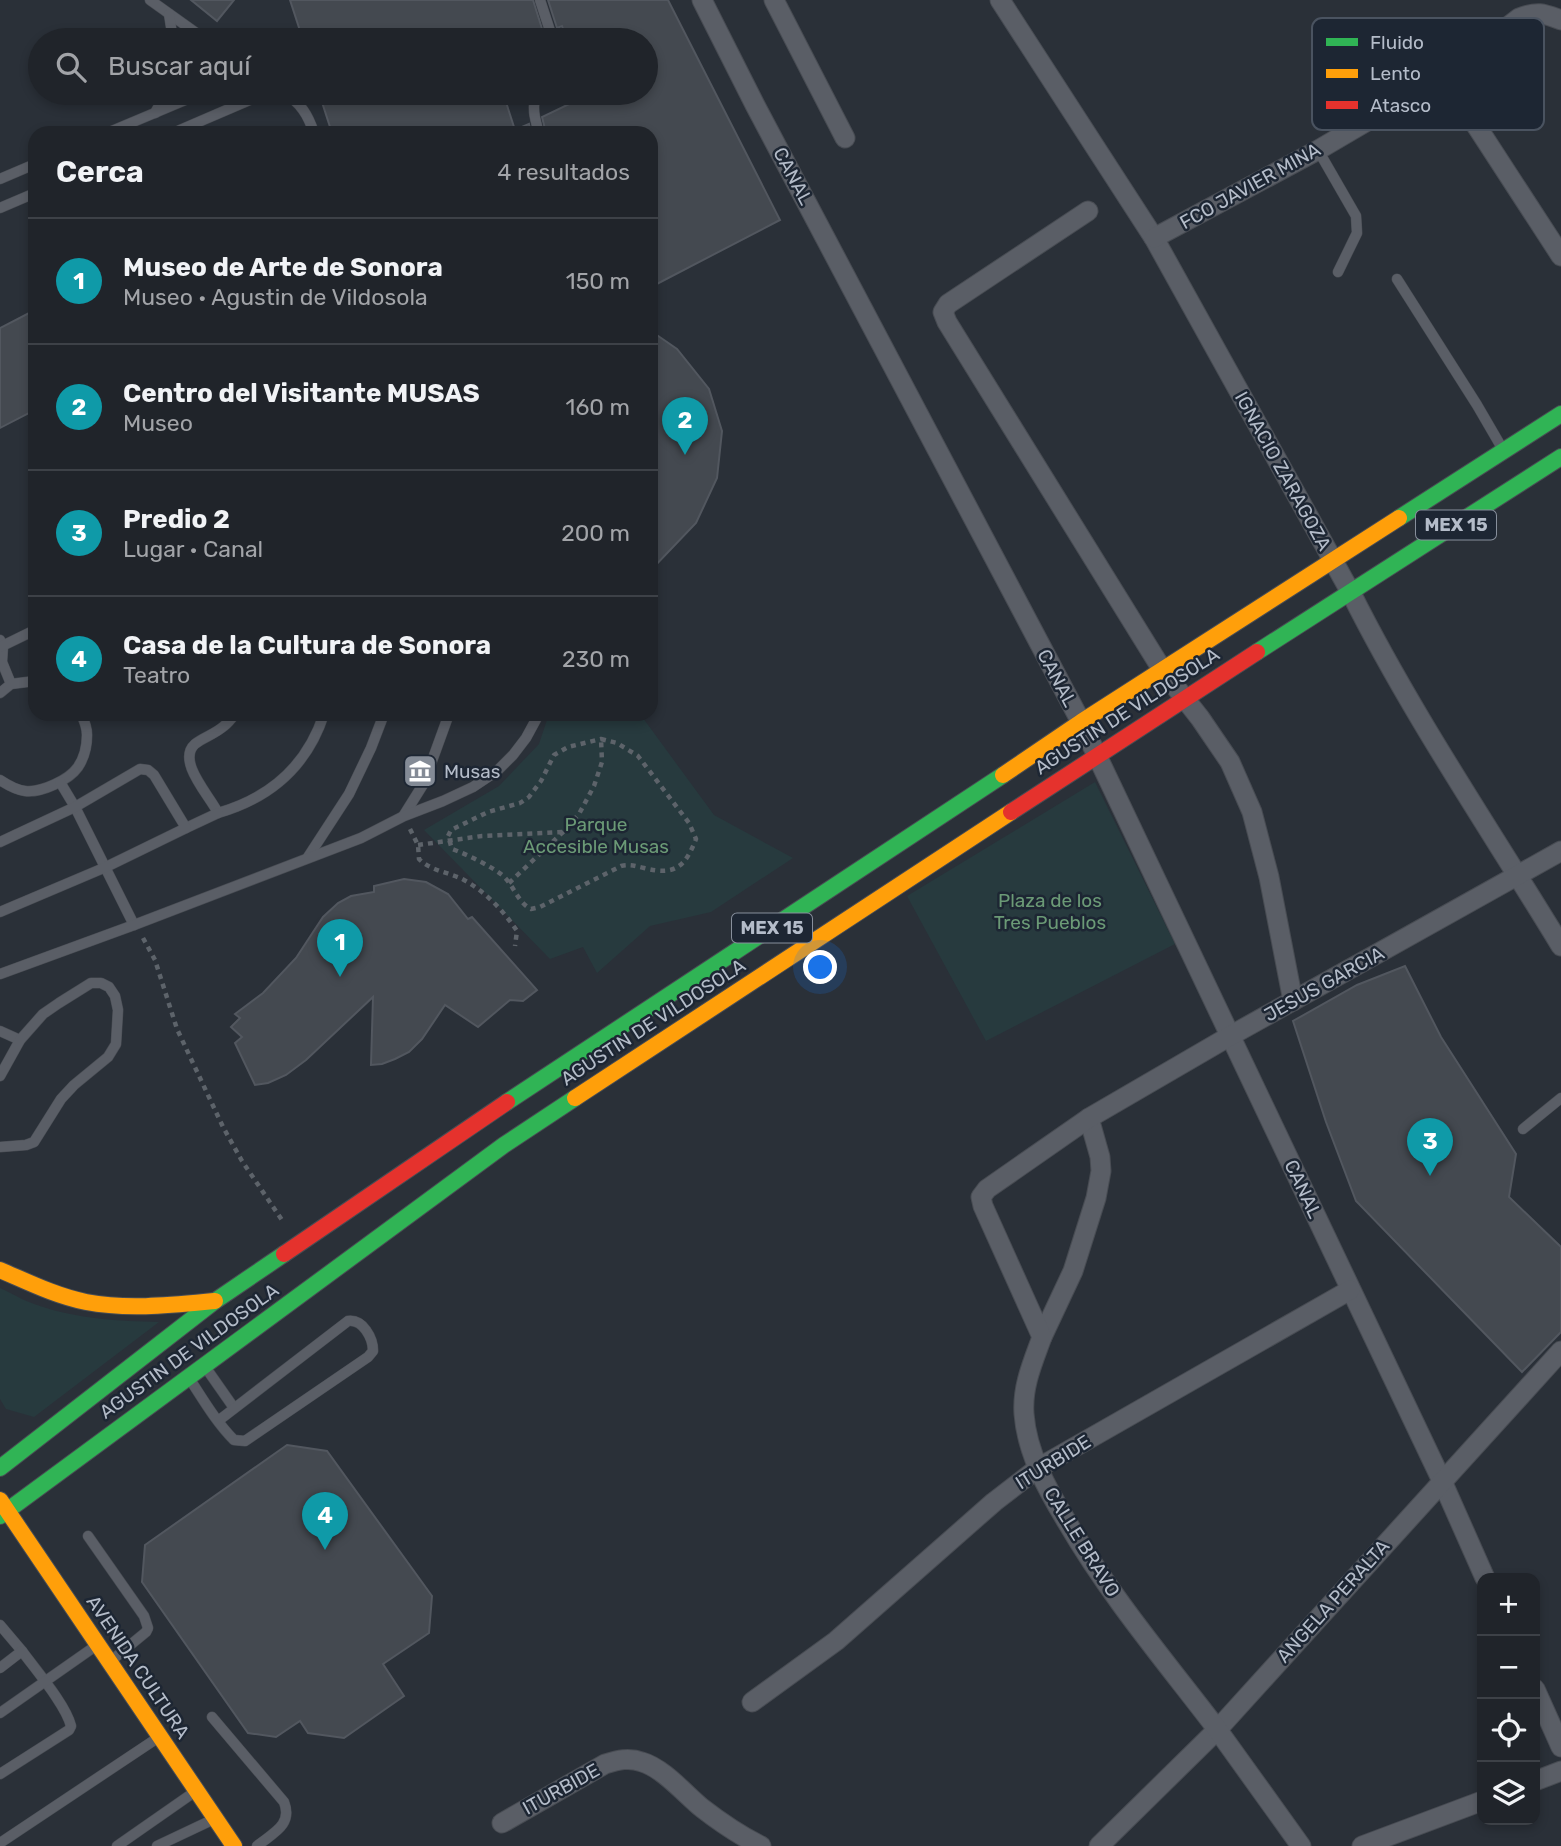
<!DOCTYPE html>
<html lang="es">
<meta charset="utf-8">
<style>
:root{--surface:#20242a;--page:#2d3036;--text:#f1f3f6;--muted:#a2a4a8;--line:#3d4147;--accent:#b45309}
body{margin:0;font-family:Rubik,sans-serif;background:var(--page);color:var(--text)}
.controls{position:absolute;right:21px;bottom:21px;display:grid;overflow:hidden;border-radius:14px;box-shadow:0 4px 10px #0003}
.controls button{width:63px;height:63px;display:grid;place-items:center;padding:0;border:0;border-bottom:2px solid var(--line);background:var(--surface);color:var(--text);font:35px sans-serif}
.you{position:absolute;left:821px;top:968px;width:24px;height:24px;margin:-18px;border:5px solid #fff;border-radius:50%;background:#1a73e8;box-shadow:0 0 0 10px #1a73e833}
.badge{display:grid;place-items:center;width:46px;height:46px;border-radius:50%;background:var(--accent);color:#fff;font-size:23px;font-weight:700}
.pin{position:absolute;translate:-50% -58px;filter:drop-shadow(0 2px 4px #0008)}
.pin::after{content:'';position:absolute;top:37px;width:24px;height:21px;background:inherit;clip-path:polygon(0 0,100% 0,50% 100%)}
.list{margin:0;padding:0;list-style:none}
h2{display:flex;justify-content:space-between;align-items:center;height:91px;margin:0;padding:0 28px;font-size:30px}
h2 small{font-size:23px;font-weight:400;color:var(--muted)}
.list li{display:grid;grid-template-columns:46px 1fr auto;gap:21px;align-items:center;box-sizing:border-box;height:126px;padding:0 28px;border-top:2px solid var(--line)}
.list b{display:block;font-size:26px;white-space:nowrap}
.list p{margin:0;font-size:23px;white-space:nowrap;color:var(--muted)}
.list em{font-size:23px;font-style:normal;color:var(--muted)}
.icon{flex:none;width:38px;height:38px;fill:none;stroke:currentColor;stroke-width:2;stroke-linecap:round;stroke-linejoin:round}
.map{position:relative;flex:none;width:1561px;height:1846px;overflow:hidden}
.search{position:absolute;background:var(--surface);box-shadow:0 4px 10px #0003;left:28px;top:28px;width:630px;height:77px;display:flex;align-items:center;gap:18px;box-sizing:border-box;padding:0 24px;border-radius:38px;color:var(--muted);font-size:26px}
.panel{position:absolute;background:var(--surface);box-shadow:0 4px 10px #0003;left:28px;top:126px;width:630px;height:595px;border-radius:21px}
.map>svg:first-child{display:block}
.green{fill:#273a3e}
.building{fill:#444950;stroke:#52575f;stroke-width:2}
.lines{fill:none;stroke-linecap:round;stroke-linejoin:round}
.lane-casing{stroke:#484c53;stroke-width:11}
.street-casing{stroke:#484c53;stroke-width:21}
.fast-casing{stroke:#484c53;stroke-width:18}
.slow-casing{stroke:#484c53;stroke-width:18}
.jam-casing{stroke:#484c53;stroke-width:18}
.path{stroke:#5d636a;stroke-width:4.5;stroke-dasharray:5 5;stroke-linecap:butt}
.lane{stroke:#5a5e66;stroke-width:10}
.street{stroke:#5a5e66;stroke-width:19}
.fast{stroke:#30b455;stroke-width:16}
.slow{stroke:#ff9f0a;stroke-width:16}
.jam{stroke:#e5322d;stroke-width:16}
.labels{text-anchor:middle;dominant-baseline:central;stroke-width:5;stroke-linejoin:round;paint-order:stroke}
.shield{fill:#1d2633;stroke:#878f9c;stroke-width:2}
.shield-label{font-size:18px;font-weight:bold;fill:#b4bcc9}
.street-label{font-size:19px;fill:#b4bcc9;stroke:#1d2633}
.poi-label{font-size:19px;fill:#b4bcc9;stroke:#1d2633;text-anchor:start}
.park-label{font-size:19px;fill:#6b9a76;stroke:#1d2633}
.key{fill:#1d2633;stroke:#4a5360;stroke-width:2}
.key-label{font-size:19px;fill:#b4bcc9}
</style>
<div class="map">
<svg width="1561" height="1846" viewBox="0 0 1561 1846">
<rect width="100%" height="100%" fill="#2a3038"/>
<g class="green">
<path d="M549,714H640L714,815L793,858L711,912L650,926L597,973L583,947L550,959L424,830L499,786L539,744Z"/>
<path d="M1095,782L1175,944L986,1041L907,896Z"/>
<path d="M0,1288C13,1294 26,1302 40,1306C78,1319 118,1321 159,1322L34,1417L6,1409L0,1399Z"/>
</g>
<g class="building">
<path d="M191,0H234L217,21Z"/>
<path d="M290,0H533L544,35L532,40H303Z"/>
<path d="M548,0H668L780,220L651,287V133H546L542,117L592,93H646V40H567L562,26L557,28Z"/>
<path d="M319,93H503L515,130L529,124L531,133H332Z"/>
<path d="M35,310V410L0,428V328Z"/>
<path d="M651,331L677,349L709,389L722,431L717,478L696,523L651,570Z"/>
<path d="M404,879L426,882L448,894L468,919L472,917L537,990L523,1001L510,1000L478,1027L445,1005L422,1039L409,1052L395,1059L382,1064L371,1065L373,997L306,1060L286,1075L268,1083L255,1085L235,1043L242,1037L231,1027L240,1018L235,1014L263,993L296,958L323,917L338,903L351,896L374,892V886Z"/>
<path d="M1405,966L1441,1037L1516,1154L1509,1197L1561,1247V1332L1522,1372L1356,1201L1326,1122L1293,1021L1357,985Z"/>
<path d="M287,1445L327,1451L432,1596L429,1633L383,1664L404,1696L344,1738L308,1733L300,1721L276,1737L248,1733L142,1582L145,1545Z"/>
</g>
<g class="lines">
<g class="lane-casing">
<g id="lane">
<path d="M150,0L206,40"/>
<path d="M540,0L553,40"/>
<path d="M169,14L173,40"/>
<path d="M284,93C301,103 308,115 314,133"/>
<path d="M537,93C531,107 535,119 539,133"/>
<path d="M155,113L166,93"/>
<path d="M107,133L202,93"/>
<path d="M173,133L266,93"/>
<path d="M1318,150L1356,216L1357,233L1338,272"/>
<path d="M0,179L35,164"/>
<path d="M0,208L35,193"/>
<path d="M1397,279L1477,405L1502,448"/>
<path d="M0,640L3,646L2,662L11,684"/>
<path d="M0,647L35,630"/>
<path d="M0,693L11,684L35,681"/>
<path d="M235,714C232,718 228,723 224,726C215,734 204,737 195,744C176,761 210,796 218,813C270,798 307,766 324,714"/>
<path d="M0,780C6,784 17,790 25,791C41,793 69,780 78,767C84,758 87,745 87,735C87,728 84,720 81,714"/>
<path d="M60,782L75,807L134,925"/>
<path d="M404,815L424,783L449,714"/>
<path d="M186,828L218,813"/>
<path d="M0,842L75,807L140,769L148,770L154,775L186,828L106,867L0,912"/>
<path d="M308,857L349,794L371,748L384,714"/>
<path d="M0,974L134,925L361,838L404,816L443,801L473,787L497,771L513,755L526,738L539,714"/>
<path d="M0,1031L20,1040"/>
<path d="M0,1076L20,1040L43,1014L59,1003L91,983H101L109,987L115,996L118,1010L116,1044L108,1057L74,1085L61,1099L34,1142L26,1145L0,1147"/>
<path d="M1523,1129L1561,1098"/>
<path d="M206,1368L234,1408"/>
<path d="M191,1381C204,1401 217,1423 234,1440L245,1441L368,1357L373,1351C373,1338 363,1319 348,1321L218,1421"/>
<path d="M88,1536L144,1616L148,1628L146,1632L112,1660"/>
<path d="M0,1625L22,1651"/>
<path d="M0,1668L22,1651C35,1669 66,1705 71,1726L69,1730L0,1774"/>
<path d="M0,1713L97,1645"/>
<path d="M212,1717L284,1802C293,1825 273,1833 257,1846"/>
<path d="M0,1843L159,1737"/>
<path d="M117,1846L193,1793"/>
<path d="M157,1846L212,1820"/>
</g>
</g>
<g class="street-casing">
<g id="street">
<path d="M702,0L755,105L1081,722L1442,1481L1485,1578"/>
<path d="M774,0L845,138"/>
<path d="M1000,0L1154,238L1351,593C1412,715 1490,829 1561,946"/>
<path d="M1444,76L1561,256"/>
<path d="M1088,211L948,304L943,312L947,322L1163,671L1200,718L1230,762L1252,812L1269,877L1293,1001"/>
<path d="M1154,238L1318,150L1444,76L1519,18C1537,11 1543,13 1561,20"/>
<path d="M1042,1337L1073,1271L1096,1198L1101,1171L1100,1157L1089,1118"/>
<path d="M1535,1689L1561,1747"/>
<path d="M752,1702L836,1641L994,1502L1038,1468L1350,1290"/>
<path d="M1535,1781L1561,1771"/>
<path d="M502,1823L605,1764C618,1760 629,1757 642,1762C663,1768 685,1794 702,1808C720,1822 741,1836 761,1846"/>
<path d="M1099,1846L1217,1730L1561,1351"/>
<path d="M1301,1846C1273,1807 1245,1768 1217,1729C1165,1661 1110,1596 1067,1522C1047,1489 1027,1453 1024,1414C1022,1386 1033,1362 1042,1337L983,1206L981,1197L987,1189L1089,1118L1230,1036L1561,851"/>
<path d="M1362,1846L1482,1801"/>
</g>
</g>
<g class="fast-casing">
<g id="fast">
<path d="M1399,518L1561,414"/>
<path d="M1257,652L1561,457"/>
<path d="M507,1102L1003,775"/>
<path d="M0,1468L215,1301L284,1254"/>
<path d="M0,1516L504,1145L575,1098"/>
</g>
</g>
<g class="slow-casing">
<g id="slow">
<path d="M1003,775L1081,722L1399,518"/>
<path d="M575,1098L1011,812"/>
<path d="M0,1270C28,1282 56,1296 86,1302C128,1310 172,1305 215,1301"/>
<path d="M0,1500L234,1846"/>
</g>
</g>
<g class="jam-casing">
<g id="jam">
<path d="M1011,812L1257,652"/>
<path d="M284,1254L507,1102"/>
</g>
</g>
<g class="path">
<path d="M601,739L617,743L638,756L689,823L696,839C685,867 675,876 644,868C635,866 630,864 621,866L540,907L531,909C517,902 514,885 502,875C491,866 466,854 452,849L448,836L451,830L488,812L520,803L529,797L541,781L554,755L568,747Z"/>
<path d="M410,829L418,845L419,859C430,870 446,872 460,878C483,889 503,910 517,931L515,946"/>
<path d="M418,845L482,836L563,832"/>
<path d="M509,883L563,832L579,814L594,786L602,762L601,739"/>
<path d="M143,938L155,960L177,1029L223,1127L242,1161L284,1223"/>
</g>
<use href="#lane" class="lane"/>
<use href="#street" class="street"/>
<use href="#fast" class="fast"/>
<use href="#slow" class="slow"/>
<use href="#jam" class="jam"/>
</g>
<defs>
<g id="museum-square" transform="scale(1.75)"><rect x="-9" y="-9" width="18" height="18" rx="4" fill="#848b96" stroke="#1d2633"/><path d="M0-6L6-3V-2H-6V-3ZM-5-1h2V3h-2ZM-1-1h2V3h-2ZM3-1h2V3H3ZM-6 4H6V6H-6Z" fill="#fff"/></g>
</defs>
<g fill-rule="evenodd">
<use href="#museum-square" x="420" y="771"/>
</g>
<g class="labels">
<g class="shield">
<rect x="1416" y="510.5" width="80" height="29" rx="5"/>
<rect x="732" y="913.5" width="80" height="29" rx="5"/>
</g>
<g class="shield-label">
<text x="1456" y="525">MEX 15</text>
<text x="772" y="928">MEX 15</text>
</g>
<g class="street-label">
<text transform="translate(793 176) rotate(62)">CANAL</text>
<text transform="translate(1250 186) rotate(-29)">FCO JAVIER MINA</text>
<text transform="translate(1283 471) rotate(61)">IGNACIO ZARAGOZA</text>
<text transform="translate(1057 678) rotate(62)">CANAL</text>
<text transform="translate(1127 711) rotate(-33)">AGUSTIN DE VILDOSOLA</text>
<text transform="translate(1324 984) rotate(-29)">JESUS GARCIA</text>
<text transform="translate(653 1022) rotate(-33)">AGUSTIN DE VILDOSOLA</text>
<text transform="translate(1303 1189) rotate(65)">CANAL</text>
<text transform="translate(189 1351) rotate(-36)">AGUSTIN DE VILDOSOLA</text>
<text transform="translate(1053 1462) rotate(-32)">ITURBIDE</text>
<text transform="translate(1082 1542) rotate(58)">CALLE BRAVO</text>
<text transform="translate(1333 1601) rotate(-48)">ANGELA PERALTA</text>
<text transform="translate(138 1667) rotate(56)">AVENIDA CULTURA</text>
<text transform="translate(561 1789) rotate(-29)">ITURBIDE</text>
</g>
<g class="poi-label">
<text x="444" y="771">Musas</text>
</g>
<g class="park-label">
<text x="596" y="824">Parque<tspan x="596" dy="22">Accesible Musas</tspan></text>
<text x="1050" y="900">Plaza de los<tspan x="1050" dy="22">Tres Pueblos</tspan></text>
</g>
</g>
<rect x="1312" y="18" width="232" height="112" rx="10" class="key"/>
<rect x="1326" y="38" width="32" height="8" fill="#30b455"/>
<rect x="1326" y="69" width="32" height="9" fill="#ff9f0a"/>
<rect x="1326" y="101" width="32" height="8" fill="#e5322d"/>
<g class="key-label">
<text x="1370" y="49">Fluido</text>
<text x="1370" y="80">Lento</text>
<text x="1370" y="112">Atasco</text>
</g>
</svg>
<div class="controls">
<button>+</button>
<button>−</button>
<button><svg class="icon" aria-label="locate" viewBox="0 0 24 24"><circle cx="12" cy="12" r="6"/><path d="M12 2v4M12 18v4M2 12h4M18 12h4"/></svg></button>
<button><svg class="icon" aria-label="layers" viewBox="0 0 24 24"><path d="M12 4l9 5-9 5-9-5zM3 14l9 5 9-5"/></svg></button>
</div>
<div class="you"></div>
<div class="pin badge" style="left:340px;top:977px;background:#0f9aa8">1</div>
<div class="pin badge" style="left:685px;top:455px;background:#0f9aa8">2</div>
<div class="pin badge" style="left:1430px;top:1176px;background:#0f9aa8">3</div>
<div class="pin badge" style="left:325px;top:1550px;background:#0f9aa8">4</div>
<div class="search"><svg class="icon" aria-label="search" viewBox="0 0 24 24"><circle cx="10" cy="10" r="6"/><path d="M15 15l6 6"/></svg>Buscar aquí</div>
<section class="panel">
<h2>Cerca<small>4 resultados</small></h2>
<ul class="list">
<li><span class="badge" style="background:#0f9aa8">1</span><div><b>Museo de Arte de Sonora</b><p>Museo · Agustin de Vildosola</p></div><em>150 m</em></li>
<li><span class="badge" style="background:#0f9aa8">2</span><div><b>Centro del Visitante MUSAS</b><p>Museo</p></div><em>160 m</em></li>
<li><span class="badge" style="background:#0f9aa8">3</span><div><b>Predio 2</b><p>Lugar · Canal</p></div><em>200 m</em></li>
<li><span class="badge" style="background:#0f9aa8">4</span><div><b>Casa de la Cultura de Sonora</b><p>Teatro</p></div><em>230 m</em></li>
</ul>
</section>
</div>
